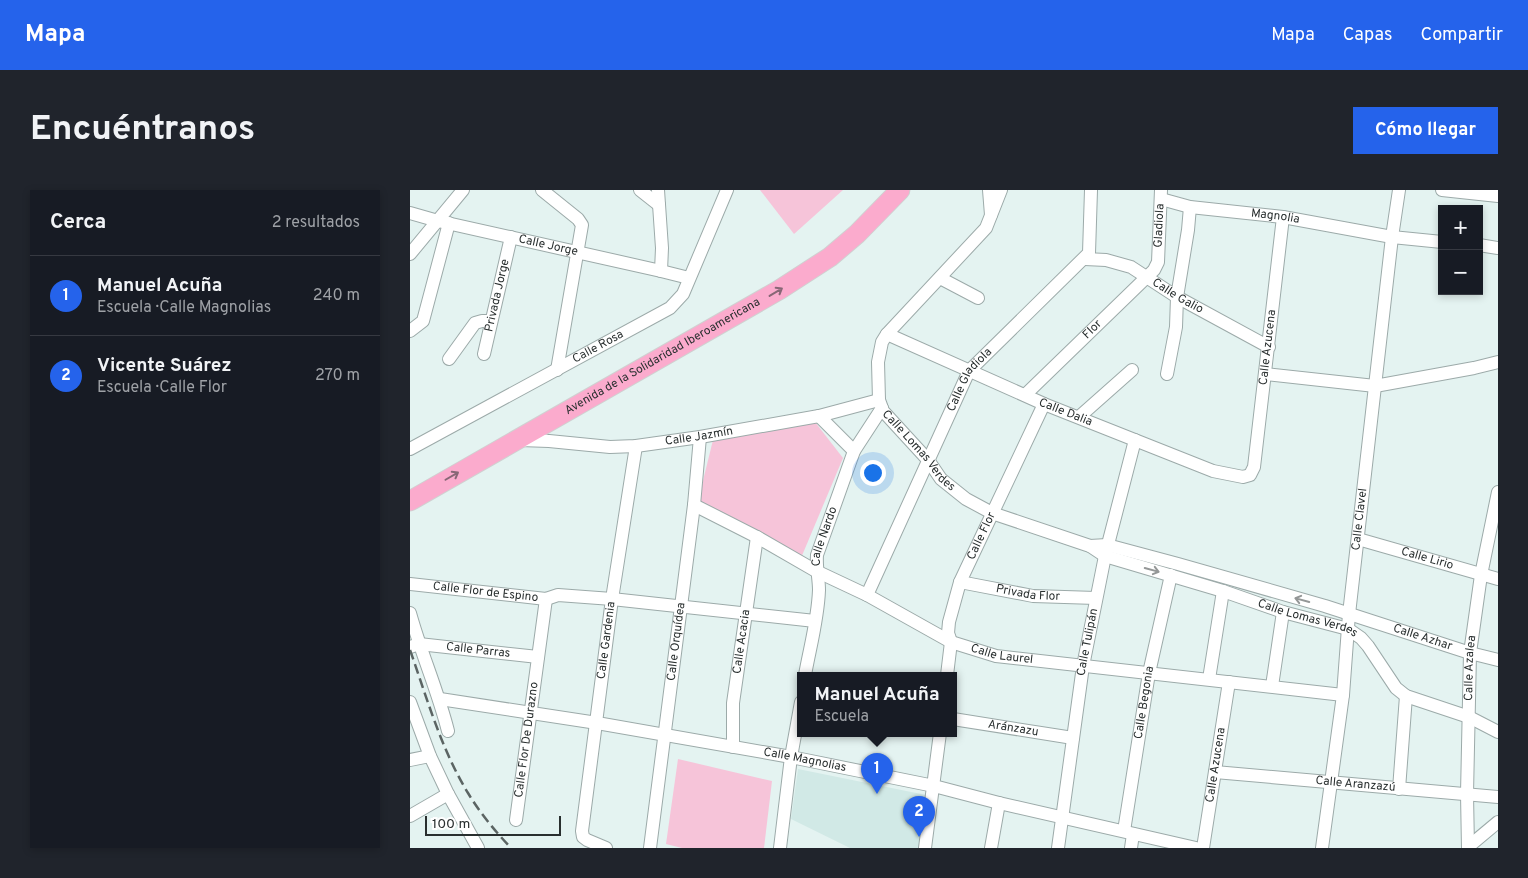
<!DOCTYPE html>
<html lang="es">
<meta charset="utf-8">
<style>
:root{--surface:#171b24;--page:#20242c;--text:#f1f3f6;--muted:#9ea1a6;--line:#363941;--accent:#2563eb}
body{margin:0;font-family:Overpass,sans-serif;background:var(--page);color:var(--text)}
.controls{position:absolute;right:15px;top:15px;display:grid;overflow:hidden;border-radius:0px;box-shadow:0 2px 8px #0003}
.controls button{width:45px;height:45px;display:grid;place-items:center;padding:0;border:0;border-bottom:1px solid var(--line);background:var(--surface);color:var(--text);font:25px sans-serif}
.scale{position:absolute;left:15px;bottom:12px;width:136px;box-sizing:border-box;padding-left:5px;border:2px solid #292f2f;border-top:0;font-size:14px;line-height:18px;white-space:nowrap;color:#292f2f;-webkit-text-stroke:4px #fff;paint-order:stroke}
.you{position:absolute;left:462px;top:282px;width:18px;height:18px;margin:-12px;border:4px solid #fff;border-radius:50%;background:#1a73e8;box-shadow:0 0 0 8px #1a73e833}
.badge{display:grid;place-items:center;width:32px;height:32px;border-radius:50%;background:var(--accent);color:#fff;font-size:16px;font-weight:700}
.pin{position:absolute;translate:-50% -41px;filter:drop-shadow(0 1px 2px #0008)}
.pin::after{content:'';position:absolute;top:26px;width:18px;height:15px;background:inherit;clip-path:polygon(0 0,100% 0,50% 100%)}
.popup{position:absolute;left:387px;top:482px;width:160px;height:65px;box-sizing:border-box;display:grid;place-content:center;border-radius:0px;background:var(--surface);filter:drop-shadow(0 1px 4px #0005);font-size:16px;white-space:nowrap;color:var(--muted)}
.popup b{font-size:19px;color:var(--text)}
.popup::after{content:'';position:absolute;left:50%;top:100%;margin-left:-10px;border:10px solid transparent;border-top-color:var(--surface)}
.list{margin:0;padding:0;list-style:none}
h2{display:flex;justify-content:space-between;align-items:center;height:65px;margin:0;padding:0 20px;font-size:21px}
h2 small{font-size:16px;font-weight:400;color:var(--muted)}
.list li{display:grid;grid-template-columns:32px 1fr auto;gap:15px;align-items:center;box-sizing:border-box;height:80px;padding:0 20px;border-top:1px solid var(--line)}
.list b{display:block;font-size:19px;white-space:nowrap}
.list p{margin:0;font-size:16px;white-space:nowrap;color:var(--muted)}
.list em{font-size:16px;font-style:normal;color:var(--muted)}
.map{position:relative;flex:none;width:1088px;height:658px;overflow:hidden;border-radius:0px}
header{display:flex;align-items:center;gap:30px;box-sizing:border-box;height:70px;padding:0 25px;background:var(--accent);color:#fff}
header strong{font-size:24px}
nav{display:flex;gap:28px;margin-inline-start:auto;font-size:18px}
.intro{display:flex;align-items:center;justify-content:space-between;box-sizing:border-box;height:120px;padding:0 30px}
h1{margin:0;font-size:35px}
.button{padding:12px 22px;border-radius:0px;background:var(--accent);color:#fff;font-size:18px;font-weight:700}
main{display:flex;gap:30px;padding:0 30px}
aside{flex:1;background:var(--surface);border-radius:0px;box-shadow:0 2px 8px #0003}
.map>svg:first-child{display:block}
.built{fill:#d1e9e6}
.green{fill:#f6c4d9}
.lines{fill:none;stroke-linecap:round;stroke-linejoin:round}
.minor-casing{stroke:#9caaa9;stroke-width:14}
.highway-casing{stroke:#d0d1d1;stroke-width:21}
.minor{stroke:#fff;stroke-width:12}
.highway{stroke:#fbabcd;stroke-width:19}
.rail{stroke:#5b6463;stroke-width:2.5;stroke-dasharray:10 5;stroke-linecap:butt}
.oneway{stroke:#886776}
.oneway2{stroke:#949797}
.labels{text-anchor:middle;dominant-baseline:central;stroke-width:4;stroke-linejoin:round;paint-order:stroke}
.street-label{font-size:12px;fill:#292f2f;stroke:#fff}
</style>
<header>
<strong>Mapa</strong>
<nav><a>Mapa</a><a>Capas</a><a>Compartir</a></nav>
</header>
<div class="intro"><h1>Encuéntranos</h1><a class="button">Cómo llegar</a></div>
<main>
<aside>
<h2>Cerca<small>2 resultados</small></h2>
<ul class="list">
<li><span class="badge">1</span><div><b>Manuel Acuña</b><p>Escuela · Calle Magnolias</p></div><em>240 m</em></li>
<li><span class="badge">2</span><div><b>Vicente Suárez</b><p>Escuela · Calle Flor</p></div><em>270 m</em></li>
</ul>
</aside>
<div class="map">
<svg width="1088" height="658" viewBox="0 0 1088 658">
<rect width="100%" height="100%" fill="#e4f3f1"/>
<path class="built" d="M388,579L516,605L511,658H440L381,629Z"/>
<g class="green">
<path d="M350,0H433L384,44Z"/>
<path d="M405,232L433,268L391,368L288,311L303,250Z"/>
<path d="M268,569L362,591L354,658H272L256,654Z"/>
</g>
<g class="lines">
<g class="minor-casing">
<g id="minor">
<path d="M132,0L168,29L172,35L147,180"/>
<path d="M230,0L249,15"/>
<path d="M248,0L252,58L251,81"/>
<path d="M579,0L581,25"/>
<path id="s1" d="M591,0L576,38L477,144L472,152L468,172L469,210L473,221L518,270L531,289L556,309L582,323L680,356L695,366L813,401L873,422L938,439L951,448L958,456L986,498L996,506L1059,527L1088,542"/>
<path d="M1032,0L1088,6"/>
<path id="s2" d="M751,9L780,17L873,27L982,47L1032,52"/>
<path id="s3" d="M0,23L28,31L251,81L279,88"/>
<path d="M1069,55L1088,58"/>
<path d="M0,64L53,0"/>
<path id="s4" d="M675,69L696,70L721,77L767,107L859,157"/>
<path d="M530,88L568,108"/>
<path d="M0,141L13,131L39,33"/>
<path id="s5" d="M477,144L634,214L803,281L833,287L840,285L844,277L873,27"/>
<path id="s6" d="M74,164L101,47"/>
<path d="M39,169L65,133L72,131H81"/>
<path d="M757,184L766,137L767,107L778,40L780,17"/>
<path d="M855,184L965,196L1064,178L1088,172"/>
<path id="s7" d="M615,205L744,80L748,72L751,0"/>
<path d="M409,226L444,261"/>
<path d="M669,227L722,180"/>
<path id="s8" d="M110,250L139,251L200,257L226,256L290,247L409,226L469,210"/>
<path id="s9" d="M0,259L260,118L273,104L317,0"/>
<path id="s10" d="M284,315L347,347L406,381L457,405L541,452L586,466L933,505"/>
<path id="s11" d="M948,349L1088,389"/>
<path id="s12" d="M680,356L697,355L768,374L915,416L1060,463L1088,470"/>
<path id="s13" d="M550,392L623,406L686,408"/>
<path id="s14" d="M0,394L136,409L148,405L202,409L405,431"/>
<path id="s15" d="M457,405L559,181L679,63L681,0"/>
<path d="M0,423C11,463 28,501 38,541"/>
<path id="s16" d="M0,457L9,454L128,467"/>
<path id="s17" d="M395,485C400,457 408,429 409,400C409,389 406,377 407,365L444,261L472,218"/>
<path id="s18" d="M537,485L541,452L538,443L539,432L550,392L634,214"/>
<path d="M799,489L813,401"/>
<path d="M862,496L873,422"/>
<path id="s19" d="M30,509L187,533L381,567L524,596L589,613L786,658"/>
<path d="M0,512L20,566L38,604L68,658"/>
<path id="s20" d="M543,529L663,548"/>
<path id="s21" d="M323,557V513L347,347"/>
<path d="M0,570L20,566"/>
<path id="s22" d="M805,582L1088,607"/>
<path d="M989,599L996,506"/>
<path d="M0,626L38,604"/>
<path id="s23" d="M106,630L136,409"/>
<path id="s24" d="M714,641L739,483L761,385"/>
<path d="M1058,657L1088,632"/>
<path id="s25" d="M196,658L177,650L173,647L172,641L202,409L226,256"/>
<path id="s26" d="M240,658L284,315L290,247"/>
<path d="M370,658L381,567L391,512"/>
<path d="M515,658L530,543"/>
<path d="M581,658L589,613"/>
<path id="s27" d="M648,658L673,476L695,366L725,250"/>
<path d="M721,658L723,644"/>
<path id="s28" d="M793,658L819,492"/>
<path id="s29" d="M912,658L933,505L939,424L982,47L989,0"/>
<path id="s30" d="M1058,658L1057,604L1060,463L1071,385L1088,302"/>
</g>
</g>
<g class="highway-casing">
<g id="highway">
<path id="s31" d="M0,311L369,100L420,67L447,44L490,0"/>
</g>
</g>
<use href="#minor" class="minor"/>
<use href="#highway" class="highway"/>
<path class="rail" d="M0,460C17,508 31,559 58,603C70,623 85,641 101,658"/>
</g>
<defs><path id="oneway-shaft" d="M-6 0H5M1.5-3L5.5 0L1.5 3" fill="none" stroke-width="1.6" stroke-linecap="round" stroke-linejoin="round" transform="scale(1.25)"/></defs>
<g class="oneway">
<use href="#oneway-shaft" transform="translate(366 102) rotate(-31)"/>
<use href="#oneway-shaft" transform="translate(42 286) rotate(-30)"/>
</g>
<g class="oneway2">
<use href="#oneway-shaft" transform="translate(742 380) rotate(15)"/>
<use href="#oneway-shaft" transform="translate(892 410) rotate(-165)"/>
</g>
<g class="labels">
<g class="street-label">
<text stroke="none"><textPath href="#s2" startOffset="116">Magnolia</textPath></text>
<text stroke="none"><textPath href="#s7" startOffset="225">Gladiola</textPath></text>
<text stroke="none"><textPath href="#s3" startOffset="142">Calle Jorge</textPath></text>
<text stroke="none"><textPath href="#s6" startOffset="60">Privada Jorge</textPath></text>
<text stroke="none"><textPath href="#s4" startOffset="102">Calle Galio</textPath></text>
<text stroke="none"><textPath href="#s7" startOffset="94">Flor</textPath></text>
<text stroke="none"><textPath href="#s5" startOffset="521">Calle Azucena</textPath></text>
<text stroke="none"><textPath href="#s9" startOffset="214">Calle Rosa</textPath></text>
<text stroke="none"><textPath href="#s31" startOffset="291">Avenida de la Solidaridad Iberoamericana</textPath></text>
<text stroke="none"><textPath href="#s15" startOffset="239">Calle Gladiola</textPath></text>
<text stroke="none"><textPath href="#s5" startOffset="195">Calle Dalia</textPath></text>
<text stroke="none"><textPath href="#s8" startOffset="180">Calle Jazmín</textPath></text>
<text stroke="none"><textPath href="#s1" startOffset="319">Calle Lomas Verdes</textPath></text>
<text stroke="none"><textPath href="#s29" startOffset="331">Calle Clavel</textPath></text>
<text stroke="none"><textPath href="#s17" startOffset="141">Calle Nardo</textPath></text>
<text stroke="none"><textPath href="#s18" startOffset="146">Calle Flor</textPath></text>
<text stroke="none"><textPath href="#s11" startOffset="72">Calle Lirio</textPath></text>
<text stroke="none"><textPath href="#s14" startOffset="76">Calle Flor de Espino</textPath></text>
<text stroke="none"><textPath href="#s13" startOffset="69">Privada Flor</textPath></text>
<text stroke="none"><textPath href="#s1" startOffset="750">Calle Lomas Verdes</textPath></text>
<text stroke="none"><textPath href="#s12" startOffset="346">Calle Azhar</textPath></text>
<text stroke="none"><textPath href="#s25" startOffset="224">Calle Gardenia</textPath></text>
<text stroke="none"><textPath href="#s21" startOffset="106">Calle Acacia</textPath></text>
<text stroke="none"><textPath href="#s27" startOffset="208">Calle Tulipán</textPath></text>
<text stroke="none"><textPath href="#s26" startOffset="208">Calle Orquídea</textPath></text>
<text stroke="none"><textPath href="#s16" startOffset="69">Calle Parras</textPath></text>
<text stroke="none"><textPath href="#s10" startOffset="344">Calle Laurel</textPath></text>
<text stroke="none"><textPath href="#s30" startOffset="180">Calle Azalea</textPath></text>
<text stroke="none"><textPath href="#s24" startOffset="130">Calle Begonia</textPath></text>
<text stroke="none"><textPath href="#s20" startOffset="61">Aránzazu</textPath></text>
<text stroke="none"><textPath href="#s23" startOffset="81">Calle Flor De Durazno</textPath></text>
<text stroke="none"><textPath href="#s19" startOffset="370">Calle Magnolias</textPath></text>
<text stroke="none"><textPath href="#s28" startOffset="84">Calle Azucena</textPath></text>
<text stroke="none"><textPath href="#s22" startOffset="141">Calle Aranzazú</textPath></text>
</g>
</g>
</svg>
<div class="controls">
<button>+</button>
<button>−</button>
</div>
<div class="scale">100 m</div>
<div class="you"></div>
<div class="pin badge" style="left:467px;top:604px">1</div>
<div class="popup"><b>Manuel Acuña</b>Escuela</div>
<div class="pin badge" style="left:509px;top:647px">2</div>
</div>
</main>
